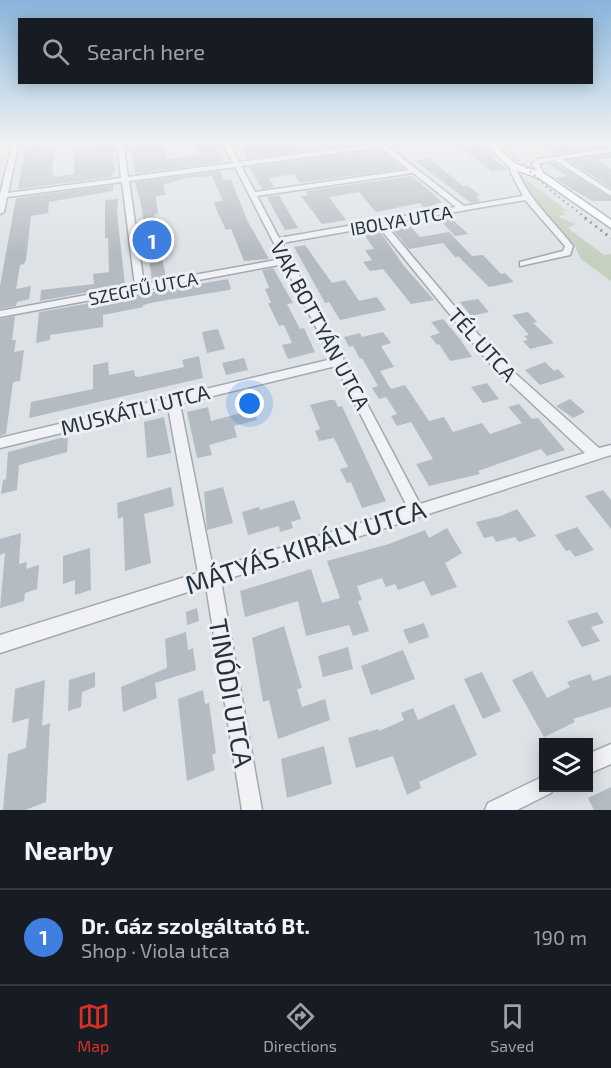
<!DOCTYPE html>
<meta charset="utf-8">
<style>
:root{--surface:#171b24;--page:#20242c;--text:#f1f3f6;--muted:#9ea1a6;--line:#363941;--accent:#d93025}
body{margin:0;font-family:"Exo 2",sans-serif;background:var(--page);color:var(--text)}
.controls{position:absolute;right:18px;bottom:18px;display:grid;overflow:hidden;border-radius:0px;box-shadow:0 3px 15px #0003}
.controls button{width:54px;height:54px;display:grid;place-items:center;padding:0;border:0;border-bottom:2px solid var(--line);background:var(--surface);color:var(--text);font:30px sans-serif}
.you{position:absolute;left:250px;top:404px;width:21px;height:21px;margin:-15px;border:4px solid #fff;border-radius:50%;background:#1a73e8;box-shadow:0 0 0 9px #1a73e833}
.badge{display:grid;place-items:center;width:39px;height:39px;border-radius:50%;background:var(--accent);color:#fff;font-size:20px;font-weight:700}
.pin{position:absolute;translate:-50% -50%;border:3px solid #fff;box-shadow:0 2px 6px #0006}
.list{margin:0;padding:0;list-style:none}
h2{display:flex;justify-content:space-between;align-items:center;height:78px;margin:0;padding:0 24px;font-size:26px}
h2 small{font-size:20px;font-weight:400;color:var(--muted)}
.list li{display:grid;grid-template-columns:39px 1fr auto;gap:18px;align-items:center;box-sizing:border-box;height:96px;padding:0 24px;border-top:2px solid var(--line)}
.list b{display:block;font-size:22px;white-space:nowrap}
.list p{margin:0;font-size:20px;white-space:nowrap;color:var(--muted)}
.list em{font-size:20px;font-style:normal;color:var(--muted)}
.icon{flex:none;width:33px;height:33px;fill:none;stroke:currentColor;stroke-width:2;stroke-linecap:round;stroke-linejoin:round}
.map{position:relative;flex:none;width:611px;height:810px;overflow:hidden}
.search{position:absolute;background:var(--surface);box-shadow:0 3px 15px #0003;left:18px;right:18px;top:18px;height:66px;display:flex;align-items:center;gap:15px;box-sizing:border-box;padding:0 21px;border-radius:0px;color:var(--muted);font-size:22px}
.sheet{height:174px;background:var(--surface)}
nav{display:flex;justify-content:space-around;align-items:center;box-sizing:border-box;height:84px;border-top:2px solid var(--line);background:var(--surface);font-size:16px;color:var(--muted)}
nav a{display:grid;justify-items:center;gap:3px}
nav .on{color:var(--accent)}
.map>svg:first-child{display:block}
.green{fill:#c5d0bf}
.building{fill:#b5bbc3}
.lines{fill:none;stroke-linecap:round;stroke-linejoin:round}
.minor-casing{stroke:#a3a9b0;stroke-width:3}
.major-casing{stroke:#9da7b1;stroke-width:3}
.minor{fill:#f0f2f5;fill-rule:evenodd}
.major{fill:#fff;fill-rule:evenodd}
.rail-far1{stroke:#77838f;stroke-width:2;stroke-dasharray:1.5 4;stroke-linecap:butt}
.rail{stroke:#77838f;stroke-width:3;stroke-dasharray:2 4.5;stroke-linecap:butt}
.labels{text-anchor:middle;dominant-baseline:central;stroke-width:6;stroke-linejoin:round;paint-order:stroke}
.far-street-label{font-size:18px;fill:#27313c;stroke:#ecf0f4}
.street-label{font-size:21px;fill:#27313c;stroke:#ecf0f4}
.near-street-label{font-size:26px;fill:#27313c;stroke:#ecf0f4}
</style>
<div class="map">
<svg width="611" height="810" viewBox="0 0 611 810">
<rect width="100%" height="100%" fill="#dde2e6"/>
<path class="green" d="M517,173L569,212L561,210L566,214L558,217L576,224L568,228L604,255L611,254V281L581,259L574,245L532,200Z"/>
<g class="building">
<path d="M27,141H46L45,149L54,147L52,174H54V177L74,174V148L95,146L97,141H115L116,152L113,153L115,172L113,173L112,177L18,189Z"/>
<path d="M125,141L161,142L166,159L199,155L194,141H212L224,162L135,174L131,151H127Z"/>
<path d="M241,141H277V145L309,143L311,145L345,141L371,142L247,159L241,148L245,147Z"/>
<path d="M453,141H473L508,170L492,172Z"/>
<path d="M578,141H611V146L554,154L544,147L581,143Z"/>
<path d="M379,149L404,169L300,183L294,174L269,178L274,187L262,189L249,167Z"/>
<path d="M611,154V158L596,159L611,169V188L568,160Z"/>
<path d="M428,158L463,186L467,185L480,195L476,196L480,201L471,203L415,161Z"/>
<path d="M555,163L611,198V201H593L573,190L555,178L567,176L549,164Z"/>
<path d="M220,171L224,180L231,179L247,220L269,259L244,261L231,229L226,230L217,211L214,202L223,201L212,176L187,178L163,185L165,195L156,196L158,214H154L166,278L152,280L141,204L135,182Z"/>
<path d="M412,176L442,202L424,208L420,203L376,212L359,192L329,197L346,220L322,224L301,196L308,195L306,191Z"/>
<path d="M113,185V191L49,202L48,213L31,216L26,260L24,264L20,265L16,289L31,286L29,299L17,302L16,306L0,309V286L16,198Z"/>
<path d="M279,195L284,204L298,228L285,230L267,197Z"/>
<path d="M118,199L117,213L125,285L40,301L41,290L94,284L93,274L109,272L108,238H105V200Z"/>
<path d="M452,219L468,234L455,236L440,220Z"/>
<path d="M411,227L420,237L449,232L472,256L483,255L501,274L505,273L514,282L489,287L458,256L456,258L443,243L409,249L393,230Z"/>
<path d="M375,229L381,233L404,266L434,300L411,304L383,269L370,271L363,262L372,260L365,250L374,249L362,231Z"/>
<path d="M305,245L332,283L345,280L359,301L377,297L386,310L340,320L329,302L325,303L294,247Z"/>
<path d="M273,268L293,303L287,304L300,329L304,328L315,352L288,359L282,345L292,343L284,325L279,326L268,303H271L265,289L269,288L262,270Z"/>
<path d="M228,279L231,289L229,290L155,302L143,305V307L103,315V327L50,335V340L36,343L39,312Z"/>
<path d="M478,299L489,312L471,316L460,302Z"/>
<path d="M528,312L537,322L533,323L554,343L530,349L523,341L528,340L524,336L529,335L512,315Z"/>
<path d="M15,316L12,340H16L14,352L24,350L20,381L13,382L6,434L0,436V319Z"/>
<path d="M443,319L460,339L472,357L450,361L439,344L437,345L430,336L440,333L431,322Z"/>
<path d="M218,329L225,349L207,353L202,332Z"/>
<path d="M383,332L391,343L381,346L394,367L380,371L391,389L405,385L429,421L444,417L453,432L482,423L490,434L522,423L508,407L519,404L532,419L538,418L565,450L547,456L541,449L478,471L480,474L429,486L416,464L433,459L411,422L397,426L391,416L397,414L386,397L379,399L372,388L378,386L362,358L360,359L353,346L349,347L344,337L360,333L362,337Z"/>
<path d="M199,356L203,378L29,418L31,402L93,389V365L108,362L109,375L134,370L135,376L138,377L184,367L182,360Z"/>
<path d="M244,358L248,370L226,375L222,363Z"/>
<path d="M545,362L554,371L558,369L565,377L540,385L525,370Z"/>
<path d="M487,383L499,399L483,403L471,387Z"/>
<path d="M257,392L262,406L254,408L257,420L234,426L237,437L209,445L212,455L197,458L187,412L208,407L211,421L245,412L240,396Z"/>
<path d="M570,399L585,412L573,418L556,406Z"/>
<path d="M329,400H335L338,407L342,406L386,501L362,508L351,482L347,483L340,469L348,467L334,438L319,441L315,431L320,429L310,405Z"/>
<path d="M164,417L171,453L147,458L144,422Z"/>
<path d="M68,436L67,452L19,465L17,490L1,494L3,480L6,479L8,452Z"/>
<path d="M171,487L174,506L144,514L151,563L125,571L123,517L118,519L117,503Z"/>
<path d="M223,487L233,523L207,530L204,492Z"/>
<path d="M603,490L611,500V529L585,496Z"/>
<path d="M294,500L301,519L291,522L293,528L280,532L279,526L248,535L242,512L259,507L260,510Z"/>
<path d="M517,509L536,536L519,542L515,537L496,542L493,536L484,538L476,522L501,516Z"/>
<path d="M577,527L594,550L575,557L570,550L566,551L555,535Z"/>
<path d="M447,528L462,553L445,563L457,587L431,596L424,581L398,590L395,584L386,587L382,578L357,586L362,600L358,601L369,631L353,636L349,625L306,636L298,601L245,617L240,591L311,569L322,603L340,598L327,561L389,544L425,530L429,538Z"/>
<path d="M21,533L19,564L27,562L26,569L39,565L37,589L25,593L24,601L0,608L5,553L0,555V539Z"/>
<path d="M90,548L91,590L75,595V580L63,584V556Z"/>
<path d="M197,608L199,621L187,625L186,612Z"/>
<path d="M597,612L604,623L591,627L600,641L582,647L567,621Z"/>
<path d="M424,623L429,637L409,644L403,630Z"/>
<path d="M284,626L302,688L297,689L302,707L325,699L330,720L278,739L269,700L263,702L252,638Z"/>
<path d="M186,632L188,650L193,648L196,670L155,683L157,698L123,712L121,687L167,668L165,639Z"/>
<path d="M348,647L353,669L323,677L318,656Z"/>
<path d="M403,650L415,679L371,695L361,666Z"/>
<path d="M532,671L547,698L570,687L567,682L590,674L593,681L611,675V707L573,719L575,722L544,737L512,680Z"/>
<path d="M95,672V687L82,692L81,707L68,711L69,680Z"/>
<path d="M482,672L501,711L483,719L464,679Z"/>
<path d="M45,680L42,726L50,723L46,802L25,810H3L8,754L26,748L29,718L12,723L15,689Z"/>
<path d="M203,690L205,704L209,703L216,753L212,755L215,770L187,781L178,699Z"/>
<path d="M454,704L477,755L419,782L421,788L407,795L393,756L356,768L348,738L378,729L379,731L404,720L401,713L413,708L418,720Z"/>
<path d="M324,746L332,784L287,798L281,759Z"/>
<path d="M611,787V810H594L588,798Z"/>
</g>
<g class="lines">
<g class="minor-casing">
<g id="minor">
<path d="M13,141H19L8,193L121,178L117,141H123L128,177L233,163L222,141H228L239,162L376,144L379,141L383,143L413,141L387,146L464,206L523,196L511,173L510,166L515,165C526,197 552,219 573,246L570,255L520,266V262L563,251L565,246L525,200L385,224L499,359L599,448L611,445V455L221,581L262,810H242L206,586L0,653V635L198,573L168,407L0,448V438L332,359L284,264L0,317V311L135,286L122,182L7,197L4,212L0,214V194ZM380,147L409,170L255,192L241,166ZM235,167L282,259L144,284L129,181ZM413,173L456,207L279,238L257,196ZM378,226L491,365L585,453L420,504L282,243ZM336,366L408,508L213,569L180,404Z"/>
<path d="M611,148V152L562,159L611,191V196L554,160L539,164L545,176L542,178L540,177L532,164L538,159Z"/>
<path d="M611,744V764L588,774V754Z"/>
<path d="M544,776V788H554L551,793L517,810H485L488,803Z"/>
</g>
</g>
<g class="major-casing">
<path id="major" d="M483,141H491L516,164L545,174L611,220V228L539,178L510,168Z"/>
</g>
<use href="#minor" class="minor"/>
<use href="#major" class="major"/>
<path class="rail-far1" d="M498,141L550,190L587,219"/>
<path class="rail" d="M585,218L611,238"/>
</g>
<linearGradient id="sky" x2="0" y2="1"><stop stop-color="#88b4da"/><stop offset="0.56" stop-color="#f0f2f4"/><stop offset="1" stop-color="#f0f2f4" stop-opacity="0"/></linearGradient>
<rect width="611" height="254" fill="url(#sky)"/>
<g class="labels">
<g class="far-street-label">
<text transform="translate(401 220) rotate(-10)">IBOLYA UTCA</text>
<text transform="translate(143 288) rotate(-11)">SZEGFŰ UTCA</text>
</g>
<g class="street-label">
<text transform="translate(321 325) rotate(62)">VAK BOTTYÁN UTCA</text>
<text transform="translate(483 344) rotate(48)">TÉL UTCA</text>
<text transform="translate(135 409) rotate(-14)">MUSKÁTLI UTCA</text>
</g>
<g class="near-street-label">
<text transform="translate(305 546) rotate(-18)">MÁTYÁS KIRÁLY UTCA</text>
<text transform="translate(232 693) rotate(80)">TINÓDI UTCA</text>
</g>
</g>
</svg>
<div class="controls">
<button><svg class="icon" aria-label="layers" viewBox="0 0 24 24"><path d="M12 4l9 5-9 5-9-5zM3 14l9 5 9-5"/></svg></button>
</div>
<div class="you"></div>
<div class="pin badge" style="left:152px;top:240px;background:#3f7fe0">1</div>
<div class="search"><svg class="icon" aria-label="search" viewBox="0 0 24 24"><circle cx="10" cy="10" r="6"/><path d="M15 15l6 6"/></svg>Search here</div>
</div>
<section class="sheet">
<h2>Nearby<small></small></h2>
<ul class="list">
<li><span class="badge" style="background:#3f7fe0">1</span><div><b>Dr. Gáz szolgáltató Bt.</b><p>Shop · Viola utca</p></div><em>190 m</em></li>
</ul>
</section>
<nav>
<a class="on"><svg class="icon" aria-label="map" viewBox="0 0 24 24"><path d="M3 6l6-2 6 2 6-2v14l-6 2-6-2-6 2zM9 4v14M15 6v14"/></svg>Map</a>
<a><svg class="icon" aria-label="directions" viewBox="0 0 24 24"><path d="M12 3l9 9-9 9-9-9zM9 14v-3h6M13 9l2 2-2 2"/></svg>Directions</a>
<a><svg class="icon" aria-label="saved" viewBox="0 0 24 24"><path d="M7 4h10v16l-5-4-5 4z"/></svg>Saved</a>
</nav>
